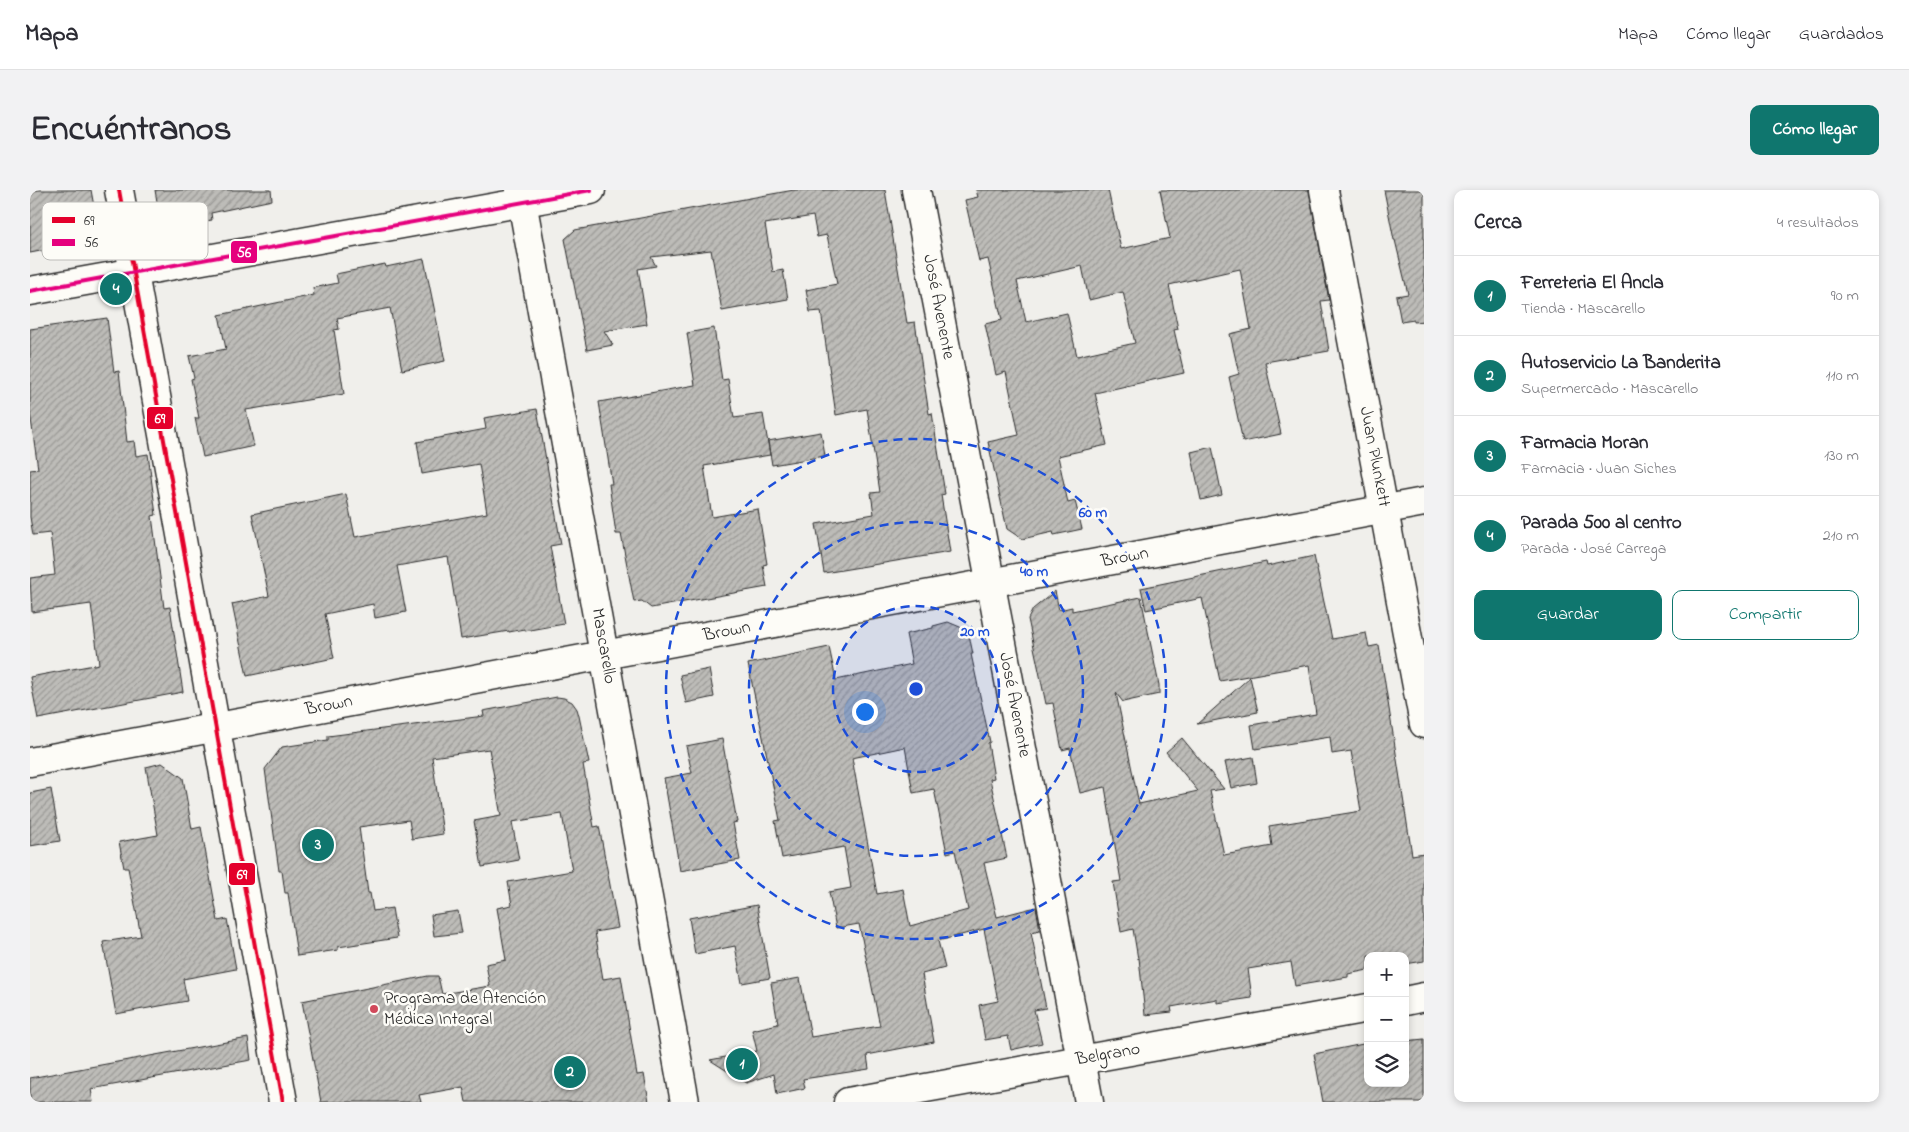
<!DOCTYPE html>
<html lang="es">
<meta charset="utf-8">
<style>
:root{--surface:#fff;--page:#f2f2f3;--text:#2b2b33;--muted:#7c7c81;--line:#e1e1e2;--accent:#0f766e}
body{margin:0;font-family:"Indie Flower",sans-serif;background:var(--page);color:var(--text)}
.controls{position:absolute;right:15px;bottom:15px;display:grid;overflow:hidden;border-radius:10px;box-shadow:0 2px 8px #0003}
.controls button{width:45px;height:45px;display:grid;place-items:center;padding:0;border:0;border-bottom:1px solid var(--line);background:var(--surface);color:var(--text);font:25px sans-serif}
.you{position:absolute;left:834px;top:521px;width:18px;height:18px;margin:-12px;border:4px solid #fff;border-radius:50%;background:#1a73e8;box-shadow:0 0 0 8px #1a73e833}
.badge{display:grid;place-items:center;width:32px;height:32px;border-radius:50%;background:var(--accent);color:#fff;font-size:16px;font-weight:700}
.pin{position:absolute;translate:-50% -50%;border:2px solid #fff;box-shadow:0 1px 5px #0006}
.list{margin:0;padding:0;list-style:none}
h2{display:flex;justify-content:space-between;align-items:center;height:65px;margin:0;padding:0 20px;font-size:21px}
h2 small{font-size:16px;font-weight:400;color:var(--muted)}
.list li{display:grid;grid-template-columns:32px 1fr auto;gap:15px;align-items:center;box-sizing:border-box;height:80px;padding:0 20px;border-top:1px solid var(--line)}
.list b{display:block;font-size:19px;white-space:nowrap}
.list p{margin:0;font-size:16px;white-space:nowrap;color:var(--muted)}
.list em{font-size:16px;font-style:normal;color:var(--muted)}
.actions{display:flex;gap:10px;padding:15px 20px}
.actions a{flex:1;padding:11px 0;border:1px solid var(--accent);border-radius:10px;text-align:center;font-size:18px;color:var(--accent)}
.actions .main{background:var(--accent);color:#fff}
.icon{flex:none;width:28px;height:28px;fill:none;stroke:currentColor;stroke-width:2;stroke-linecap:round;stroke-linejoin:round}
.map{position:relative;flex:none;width:1394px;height:912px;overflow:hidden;border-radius:10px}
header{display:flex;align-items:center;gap:30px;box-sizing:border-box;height:70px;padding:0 25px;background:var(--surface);border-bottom:1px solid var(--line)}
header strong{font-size:24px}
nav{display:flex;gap:28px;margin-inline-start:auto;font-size:18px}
.intro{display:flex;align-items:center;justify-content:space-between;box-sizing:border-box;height:120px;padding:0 30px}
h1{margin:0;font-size:35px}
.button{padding:12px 22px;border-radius:10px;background:var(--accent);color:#fff;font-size:18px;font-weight:700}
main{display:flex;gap:30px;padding:0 30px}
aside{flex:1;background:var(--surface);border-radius:10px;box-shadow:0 2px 8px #0003}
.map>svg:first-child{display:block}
.building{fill:url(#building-hatch);stroke:#2b2b2b;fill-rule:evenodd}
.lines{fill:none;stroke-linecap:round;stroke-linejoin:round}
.minor-casing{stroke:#2b2b2b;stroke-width:31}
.secondary-casing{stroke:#2b2b2b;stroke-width:31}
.minor{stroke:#fdfcf7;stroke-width:28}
.secondary{stroke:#fdfcf7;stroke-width:28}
.bus-1-casing{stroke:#fdfcf7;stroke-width:8}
.bus-2-casing{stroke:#fdfcf7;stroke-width:8}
.bus-1{stroke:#e4002b;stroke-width:4}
.bus-2{stroke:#e5007d;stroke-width:4}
.ring{fill:none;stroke:#1d4ed8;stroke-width:2.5;stroke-dasharray:9 6}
.poi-dot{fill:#d1495b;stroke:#fdfcf7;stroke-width:2}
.labels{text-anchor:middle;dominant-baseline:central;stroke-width:5;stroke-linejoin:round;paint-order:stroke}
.street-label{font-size:18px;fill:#2b2b2b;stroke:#fdfcf7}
.poi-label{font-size:18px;fill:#2b2b2b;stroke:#fdfcf7;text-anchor:start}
.key{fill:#fdfcf7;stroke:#bebdba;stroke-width:1}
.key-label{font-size:14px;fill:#2b2b2b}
.centre{fill:#1d4ed8;stroke:#fdfcf7;stroke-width:2.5}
.ring-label{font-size:15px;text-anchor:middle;font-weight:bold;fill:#1d4ed8;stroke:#fdfcf7;stroke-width:5;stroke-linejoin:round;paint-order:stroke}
.line-badge{stroke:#fdfcf7;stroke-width:2}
.badge-label{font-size:14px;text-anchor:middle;font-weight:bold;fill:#fff}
</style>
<header>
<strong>Mapa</strong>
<nav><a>Mapa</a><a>Cómo llegar</a><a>Guardados</a></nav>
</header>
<div class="intro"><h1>Encuéntranos</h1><a class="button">Cómo llegar</a></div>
<main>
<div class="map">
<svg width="1394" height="912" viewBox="0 0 1394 912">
<defs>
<pattern id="building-hatch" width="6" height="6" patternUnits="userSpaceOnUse" patternTransform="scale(1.25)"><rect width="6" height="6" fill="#bdbcb8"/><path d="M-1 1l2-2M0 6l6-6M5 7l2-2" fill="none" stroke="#9a9996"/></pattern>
</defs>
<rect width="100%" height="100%" fill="#f0efeb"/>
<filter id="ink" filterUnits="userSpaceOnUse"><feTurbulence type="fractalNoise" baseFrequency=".02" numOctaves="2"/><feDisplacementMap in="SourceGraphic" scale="10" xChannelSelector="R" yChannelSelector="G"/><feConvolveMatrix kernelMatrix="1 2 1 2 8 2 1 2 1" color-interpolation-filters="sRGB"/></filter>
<g filter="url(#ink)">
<g class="building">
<path d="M0,0H61L68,39L57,57L33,61L32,57L0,63Z"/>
<path d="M125,0H241L242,10L181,23L182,30L146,36L129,23Z"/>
<path d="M764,0H855L877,133L885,132L899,224L902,223L915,304L911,305L920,362L794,383L786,334L844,324L841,303L850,302L837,219L806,225L791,121L780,122L776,100L807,94L797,45L787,47L783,26L735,34L743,82L753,80L758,109L692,121L681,60L621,67L626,76L608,79L617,134L574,141L583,155L557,160L535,49L545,40Z"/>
<path d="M946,0H1078L1091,59L1140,48L1130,0H1279L1299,110L1291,111L1299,161L1235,172L1251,244L1213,252L1199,187L1209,184L1200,144L1221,139L1210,79L1139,95L1148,139L1144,140L1154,183L1065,203L1077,255L1028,266L1038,313L1045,311L1052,339L1024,345L1023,342L992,349L977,339L958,252L989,245L976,182L966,185L955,134L972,130L958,69L949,71L935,10L948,7ZM1052,76L1059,110L1093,102L1105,153L1047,166L1037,123L996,132L987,91Z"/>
<path d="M1354,0H1394V131L1384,132V130L1371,132L1366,106L1378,104L1365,50H1364Z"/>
<path d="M394,69L415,171L372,180L360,118L307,128L309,139L304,140L314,204L216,220L224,256L173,267L165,228H169L161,189L164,188L159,166L196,159L189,125L284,105L283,98L308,93L306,84L355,74L356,77Z"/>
<path d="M77,128L84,182L89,181L97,252L104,251L106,266L118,264L126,325L122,326L134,418L140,417L153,502L8,529L0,487L69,474L61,414L2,422L0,388L25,385L20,343L3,345L0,327V280L8,279L0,222V139Z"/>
<path d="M684,138L692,190L698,189L704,228L733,224L740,265L674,276L682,327L728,319L737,374L733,375L737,397L621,418L612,411L604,412L591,344H586L579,294H582L569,212L665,195L657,143Z"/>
<path d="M507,219L531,354L520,356L534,434L495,441V439L479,442V441L431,449L418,367L367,376L376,422L345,428L343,414L295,424L304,468L217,486L202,414L239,406L222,324L316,304L325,347L457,323L449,274L392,284L387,252L456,239L454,228Z"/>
<path d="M791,242L795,266L742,275L738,251Z"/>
<path d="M1182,257L1192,305L1171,310L1161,262Z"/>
<path d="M1284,366L1302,449L1336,443L1339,457L1349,455L1382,665L1394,663V771L1375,774V766H1338V780L1318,784V787L1265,796L1261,772L1218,779L1222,808L1187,813V809L1141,817L1142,822L1115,825L1109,768L1108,769L1103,739L1091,742L1083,692L1091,691L1075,597L1050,603L1040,558L1032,560L1023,513L1016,514L998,429L1003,419L1025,401L1029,420L1042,417V421L1111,407L1129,495V504L1093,512L1086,503L1109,614L1168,601L1136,562L1152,548L1194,599L1180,601L1194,665L1242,656L1239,636L1331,621L1321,561L1302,564L1300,547L1225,559L1221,535L1286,524L1279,475L1190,491L1172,408L1116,420L1111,398L1236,372L1237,376Z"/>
<path d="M918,432L930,437L939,445L943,464H941L960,552L958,553L964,588L960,589L977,668L954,673L967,727L1006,717L1010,740L1001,742L1016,818L1004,820L1012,853L981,860L978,846L955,850L949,815L968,811L954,739L908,751L915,778L892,784L904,852L837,865L839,879L773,889L775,898L747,904L744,884L716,893L680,870L727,861L722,840L748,834L741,793L770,788L781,847L850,836L829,734L806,738L799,702L821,698L814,657L752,668L745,631L750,630L718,474L799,457L806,490L882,474L876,444L903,438V436ZM875,557L883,603L904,599L917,663L925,661L938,720L880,736L873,699L847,704L822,568Z"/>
<path d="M679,479L684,507L656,513L650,485Z"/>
<path d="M1220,487L1228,522L1167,534Z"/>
<path d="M527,507L534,508L542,512L547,519L549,526L559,573L553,574L564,637L569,636L588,738L565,742L573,789L591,786L607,885L614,884L619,912H436L433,897L389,905L391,912H291L272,811L398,786H408L412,804L460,796L456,774L476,770L467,718L482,715L478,692L542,681L532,624L482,632L489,670L452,677L444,631L471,626L459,559L402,567L413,644L382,649L379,630L329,637L338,703H340L343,721L362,718L367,748L308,757V760L267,766L258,703H255L252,681H249L235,579L252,557L298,550V546L454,526L453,521Z"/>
<path d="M692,549L707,632L703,633L710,670L650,681L634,588L662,583L656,556Z"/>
<path d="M1223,567L1227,593L1201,598L1195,572Z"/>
<path d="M132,573L153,588L162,639L171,637L188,731L197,729L206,779L153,789L157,811L86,824L73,752L111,746L98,678H94L89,652L128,645L116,577Z"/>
<path d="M21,599L30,651L0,656V603Z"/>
<path d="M727,715L740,788L712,793L705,756L665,764L659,728Z"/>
<path d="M428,721L432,743L404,746L401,725Z"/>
<path d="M218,848L221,870L61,899L63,912H0V888Z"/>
<path d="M1394,849V912H1293L1284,864L1338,853V893H1375V851Z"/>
</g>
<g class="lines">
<g class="minor-casing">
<g id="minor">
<path d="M89,0L253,912"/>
<path d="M490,0L655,912"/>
<path d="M886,0L1059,912"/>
<path d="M1294,0L1394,534"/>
<path d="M0,572L1394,312"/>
<path d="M1375,811L1394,807"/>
<path d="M818,912L1338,818"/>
</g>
</g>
<g class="secondary-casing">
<path id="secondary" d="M0,101L561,0"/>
</g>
<use href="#minor" class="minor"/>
<use href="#secondary" class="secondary"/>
<g class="bus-1-casing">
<path id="bus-1" d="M89,0L253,912"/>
</g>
<g class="bus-2-casing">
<path id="bus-2" d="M0,101L561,0"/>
</g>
<use href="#bus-1" class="bus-1"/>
<use href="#bus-2" class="bus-2"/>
</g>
</g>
<circle cx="886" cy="499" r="83" fill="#1d4ed8" fill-opacity=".12"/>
<g class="ring">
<circle cx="886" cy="499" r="83"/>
<circle cx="886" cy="499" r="167"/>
<circle cx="886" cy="499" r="250"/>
</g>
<circle class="poi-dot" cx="344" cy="819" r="5"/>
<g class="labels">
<g class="street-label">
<text transform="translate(908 117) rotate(79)">José Avenente</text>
<text transform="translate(1344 267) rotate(79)">Juan Plunkett</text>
<text transform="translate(1095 368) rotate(-11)">Brown</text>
<text transform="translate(697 442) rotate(-11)">Brown</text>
<text transform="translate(573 456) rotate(80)">Mascarello</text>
<text transform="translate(984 515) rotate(79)">José Avenente</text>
<text transform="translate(299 516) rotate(-11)">Brown</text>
<text transform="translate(1078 865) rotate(-10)">Belgrano</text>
</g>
<g class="poi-label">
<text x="354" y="809">Programa de Atención<tspan x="354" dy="21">Médica Integral</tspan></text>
</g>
</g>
<rect x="12" y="12" width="166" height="58" rx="8" class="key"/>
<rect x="22" y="27" width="23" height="6" fill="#e4002b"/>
<rect x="22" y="49" width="23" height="7" fill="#e5007d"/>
<g class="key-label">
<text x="54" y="35">69</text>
<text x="54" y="57">56</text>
</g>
<circle cx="886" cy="499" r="8" class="centre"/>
<g class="ring-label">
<text x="1063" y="327">60 m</text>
<text x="1004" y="386">40 m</text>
<text x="945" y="446">20 m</text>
</g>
<g class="line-badge">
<rect x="200" y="50" width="28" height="24" rx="5" fill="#e5007d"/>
<rect x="116" y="216" width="28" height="24" rx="5" fill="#e4002b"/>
<rect x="198" y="672" width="28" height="24" rx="5" fill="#e4002b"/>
</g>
<g class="badge-label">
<text x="214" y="67">56</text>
<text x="130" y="233">69</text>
<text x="212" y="689">69</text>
</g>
</svg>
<div class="controls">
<button>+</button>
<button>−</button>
<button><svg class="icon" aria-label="layers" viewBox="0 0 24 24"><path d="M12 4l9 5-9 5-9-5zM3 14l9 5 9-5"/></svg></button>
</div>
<div class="you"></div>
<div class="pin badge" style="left:712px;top:874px">1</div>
<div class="pin badge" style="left:540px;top:882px">2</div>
<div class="pin badge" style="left:288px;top:655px">3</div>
<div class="pin badge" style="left:86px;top:99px">4</div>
</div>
<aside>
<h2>Cerca<small>4 resultados</small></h2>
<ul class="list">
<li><span class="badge">1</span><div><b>Ferreteria El Ancla</b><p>Tienda · Mascarello</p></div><em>90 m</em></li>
<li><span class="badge">2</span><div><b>Autoservicio La Banderita</b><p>Supermercado · Mascarello</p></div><em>110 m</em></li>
<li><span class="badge">3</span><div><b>Farmacia Moran</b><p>Farmacia · Juan Siches</p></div><em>130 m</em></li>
<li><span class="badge">4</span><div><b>Parada 500 al centro</b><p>Parada · José Carrega</p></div><em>210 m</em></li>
</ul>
<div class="actions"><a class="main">Guardar</a><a>Compartir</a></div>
</aside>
</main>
